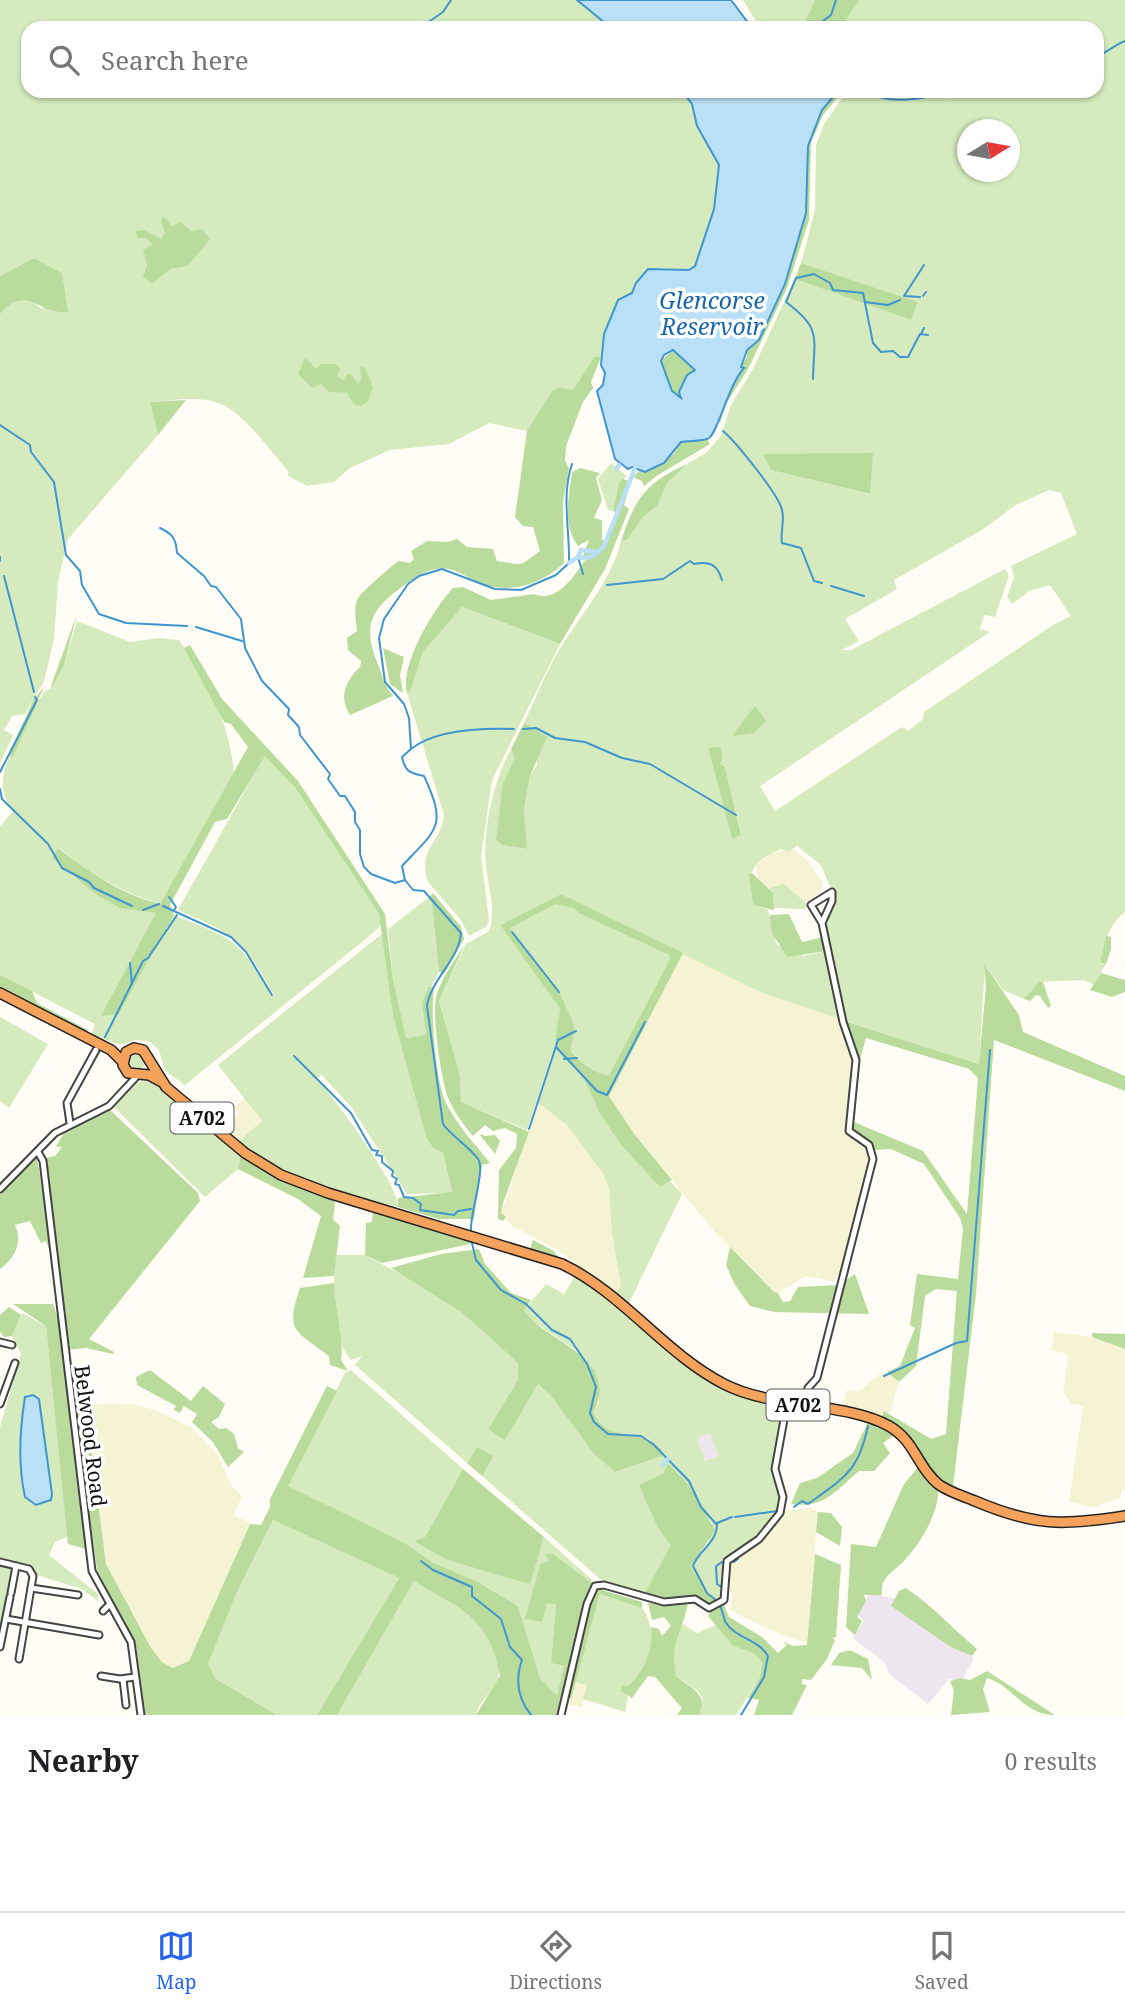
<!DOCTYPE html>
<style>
:root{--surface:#fff;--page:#f6f6f6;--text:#202124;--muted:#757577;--line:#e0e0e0;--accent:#2563eb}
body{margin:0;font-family:"Noto Serif",serif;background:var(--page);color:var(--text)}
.compass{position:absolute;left:957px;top:119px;width:63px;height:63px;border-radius:50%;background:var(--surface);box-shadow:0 2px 5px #0004;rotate:79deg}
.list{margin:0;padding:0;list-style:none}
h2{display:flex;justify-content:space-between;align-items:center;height:91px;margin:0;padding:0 28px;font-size:30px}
h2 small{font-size:23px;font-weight:400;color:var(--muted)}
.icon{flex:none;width:38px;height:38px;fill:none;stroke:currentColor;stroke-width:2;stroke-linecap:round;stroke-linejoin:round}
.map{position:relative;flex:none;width:1125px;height:1715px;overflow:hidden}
.search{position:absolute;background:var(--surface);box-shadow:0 2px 5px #0004;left:21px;right:21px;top:21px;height:77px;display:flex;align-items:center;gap:18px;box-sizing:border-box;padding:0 24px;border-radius:21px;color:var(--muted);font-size:26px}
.sheet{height:196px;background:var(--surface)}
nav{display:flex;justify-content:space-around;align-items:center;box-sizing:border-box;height:98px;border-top:2px solid var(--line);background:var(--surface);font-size:19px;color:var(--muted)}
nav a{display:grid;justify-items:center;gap:4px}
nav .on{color:var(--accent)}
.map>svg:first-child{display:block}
.industrial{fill:#eee6ef}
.farmland{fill:#f6f3d4}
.green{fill:#d5ebbd;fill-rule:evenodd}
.forest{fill:#b9dc9c;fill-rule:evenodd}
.water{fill:#b9e0f7;stroke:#3f96cf;stroke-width:2;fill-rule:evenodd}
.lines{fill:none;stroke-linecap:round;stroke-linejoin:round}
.stream{stroke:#3f96cf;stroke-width:2}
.canal{stroke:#b9e0f7;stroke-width:4.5}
.minor-casing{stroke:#444;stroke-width:9}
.highway-casing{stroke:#222;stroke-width:12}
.minor{stroke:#fff;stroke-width:5}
.highway{stroke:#f5a25d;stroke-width:9}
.labels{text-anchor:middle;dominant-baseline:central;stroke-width:7;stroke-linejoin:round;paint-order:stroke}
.shield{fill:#fff;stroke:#585858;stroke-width:2}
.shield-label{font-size:19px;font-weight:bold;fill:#111}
.street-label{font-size:21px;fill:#111;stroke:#fff}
.water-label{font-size:23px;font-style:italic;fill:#1768a6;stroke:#fff}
</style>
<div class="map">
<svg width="1125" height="1715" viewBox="0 0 1125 1715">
<rect width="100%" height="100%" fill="#fffdf5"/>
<g class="industrial">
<path d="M710,1433L718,1456L705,1461L697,1438Z"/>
<path d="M869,1593L893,1598L974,1658L960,1684L950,1678L928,1704L889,1674L885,1663L853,1638L864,1621L858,1615Z"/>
</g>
<g class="farmland">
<path d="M792,848L809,862L823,883L821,891L807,904L778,884L768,889L758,881L756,864L770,854Z"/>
<path d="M683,953L760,992L839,1019L854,1060L845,1128L867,1148L870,1161L840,1277L830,1281L805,1276L779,1293L774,1292L713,1230L635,1135L609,1096Z"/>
<path d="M244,1098L262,1122L239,1141L222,1124L231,1121L239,1113L235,1107Z"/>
<path d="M538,1103L567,1125L604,1175L609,1189L612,1234L621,1286L616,1293L556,1249L512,1226L501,1214Z"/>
<path d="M1054,1332L1098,1338L1125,1349V1490H1122L1120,1498L1093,1507L1069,1502L1083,1406L1072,1404L1063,1391L1068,1358L1067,1354L1051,1350Z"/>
<path d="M887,1372L899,1382L890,1413L884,1411L881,1418L841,1410L847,1390L858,1392L881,1373Z"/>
<path d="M86,1404H132L155,1410L192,1428L217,1454L233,1488L242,1496L234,1515L250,1523L189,1661L181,1666L172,1668L162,1662L151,1648L106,1564Z"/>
<path d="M811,1508L818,1512L807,1643L779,1634L730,1610L733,1593L728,1590L727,1574L728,1564L737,1554L758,1543L785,1511Z"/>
<path d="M575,1682L587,1684L582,1708L567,1703Z"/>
</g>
<g class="green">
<path d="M0,0H577L611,28H28V91H682L692,104L697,126L719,165L714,209L695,266L689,270L659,268L632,294L618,300L604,334L601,357H594L573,390L559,387L552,391L527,431L489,423L449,444L390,450L350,468L334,482L307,486L287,475L289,472C271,452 241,408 215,402C195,396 171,401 150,402L158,435L68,539L58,582L54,639L44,681L25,714L12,716L4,730L13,735L0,764V314C13,298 27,295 42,309L63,291L62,273L34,258L0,276ZM161,222L191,231L188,266L170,269L146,238L144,230L161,240L165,233ZM305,359C316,369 338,381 353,380L358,384L361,379L352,397L347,393L329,392Z"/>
<path d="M743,0H815L802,28H760Z"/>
<path d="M860,0H1125V912C1107,927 1105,942 1100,964H1106L1094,984L1083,980L1039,982L1024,999L1003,990L985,965L979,1064L844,1021L825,924L835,898L821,865L797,846L788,852L781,849C748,863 749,872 753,904L768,910L777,945L803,956L826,951L839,1019L760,992L561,894L500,925L560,1009L558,1036L527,1130L461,1102L460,1075L439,1001L466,944L489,931C497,909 488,889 486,866C482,831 494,779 511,749L516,758L503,783L502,845L526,849L524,810L530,776L537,765L538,734L524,723C534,702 543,679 554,659C575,621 611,584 621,541L627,540L643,517L657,506L668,482L687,464L706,453L721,436L731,405L753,369L795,279L911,320L918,302L801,263L815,210L816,145L824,124L847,91H951L948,94L951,99L967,91H1097V28H840ZM968,130H1010V172H968ZM872,453L869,494L771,470ZM1049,490L1061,493L1077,534L1011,566L1014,578L1007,597L1012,604L1029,591L1050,585L1071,616L1053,625L924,712L923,719L908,731L902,727L775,811L760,786L990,632L980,629L984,615L995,617L1009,576L1005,569L851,650H842L859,641L845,619L897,589L894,580L985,528L1014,506ZM708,748L723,756L719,764L725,767L741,834L732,839Z"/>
<path d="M611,463L627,476L619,483L613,511L608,510L598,479Z"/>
<path d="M462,607L560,644L492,780L481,856L489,920L486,927L469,936L461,920L428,882C417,848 441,844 444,815L407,693L410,692L423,652Z"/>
<path d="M77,621L130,642L159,638L179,640C206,680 231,725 234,774L160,904C116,889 95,877 59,848L52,858L156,913L119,1014L174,915C233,939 240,939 272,996L274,995C242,938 237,936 178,910L265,755L296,789L379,914L381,925L373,933L185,1085L165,1071L159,1050L149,1041L135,1040L121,1045L91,1035L95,1024L0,975V827L13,811C0,793 0,777 10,756H13L34,708L45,691L52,688L64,665Z"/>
<path d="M783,883L807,904L805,909L774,908L773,893L768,889Z"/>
<path d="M428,898L432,904L439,972L422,1003L426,1035L405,1038L393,980L388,929Z"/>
<path d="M555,903L573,908L578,913L669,955L670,959L609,1075C592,1073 582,1063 571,1050C577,989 538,975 510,928Z"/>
<path d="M383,933L393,1016L426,1137L433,1148L443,1153L452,1193L407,1194L352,1108L322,1075L317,1078C335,1101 398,1182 398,1207C342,1197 282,1179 239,1141L262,1121L218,1065Z"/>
<path d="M0,1017L48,1044L9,1108L0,1101Z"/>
<path d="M556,1047L582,1074L600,1114L621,1145L660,1186L670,1181L682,1194L628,1305L616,1293L621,1286L612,1234L609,1189L604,1175L567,1125L538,1103Z"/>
<circle cx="136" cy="1062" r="9"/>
<path d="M144,1081L156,1083L190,1115L241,1154L238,1169L205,1197L114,1107L137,1082Z"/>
<path d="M336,1255H365L428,1289L461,1312L518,1363V1380L488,1429L505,1439L538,1384L552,1397L594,1454L615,1472L662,1456L648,1438C624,1430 607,1440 593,1413L599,1402L577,1351L530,1319L524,1310L546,1284L564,1294L575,1276L595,1287L688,1364L782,1405C791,1436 762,1462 782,1497L779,1511L766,1528L726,1559L721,1600L716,1602L707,1595L691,1567L709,1541L712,1523C696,1503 688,1481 668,1463L663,1474L658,1528L672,1545L644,1594L600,1579L482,1476L494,1456L477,1447L467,1463L355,1365L362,1356L351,1360C328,1332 333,1288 336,1255ZM710,1433L718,1456L705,1461L697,1438Z"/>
<path d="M22,1313L46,1326L68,1536L55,1542L49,1555L98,1594V1601L82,1589L37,1575L32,1568L15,1563L0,1639V1427L21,1354L12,1336Z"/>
<path d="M351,1370L463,1469L425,1537L415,1541L447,1560L529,1583L544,1537L591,1579L593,1584L550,1560L526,1619L547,1603L556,1605L551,1663L564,1666L557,1697L540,1678L518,1606L478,1582L432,1562L405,1543L287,1486L345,1373Z"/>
<path d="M273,1520L399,1578L317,1715H277L216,1679L208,1664L238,1590Z"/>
<path d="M414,1581C449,1602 509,1629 498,1681L479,1706L476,1715H337Z"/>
<path d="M600,1594L639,1604C661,1629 651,1665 628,1686L623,1685L628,1697L625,1712L583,1699L587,1685L575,1682Z"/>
<path d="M683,1624L697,1633L716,1625L733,1646L754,1653L762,1662L760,1677L736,1715H699L702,1698L698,1691L676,1676C672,1658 671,1639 683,1624Z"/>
</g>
<g class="forest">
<path d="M815,0H860L840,28H802Z"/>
<path d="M838,91H843L823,115L811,143L809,220L787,288L748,369L726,404L720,423L718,421L731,384L744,369L742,364L747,357V350L759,340L785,284L806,213L808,146L822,110Z"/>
<path d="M163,216L172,226L180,222L191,231L202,229L210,239L188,266L170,269L152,284L143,277L147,265L143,250L152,245L146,238H138L135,231L144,230L161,239L165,233L161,222Z"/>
<path d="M34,258L62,273L68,312C37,314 26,283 0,314V276Z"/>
<path d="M801,263L918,302L911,320L795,279Z"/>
<path d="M673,350L695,370L687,376L681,398L672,392L661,361Z"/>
<path d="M594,357H601L591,382L593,388L583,402L566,446L565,460L569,469L563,502L564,563C542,585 505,596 476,581C462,575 453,566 436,569C424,571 413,579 403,586C372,609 362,624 377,662C382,674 384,685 393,696L350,715C338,697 346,680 360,667L361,661L348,650L347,638L357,631C356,620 353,608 358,598C361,593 393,564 399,561L410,563L414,559L411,551L427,541L448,542L457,539L467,547L493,549L497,561C527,565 516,568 540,551L533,527L523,526L515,517L527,431L552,391L559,387L573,390Z"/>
<path d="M305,358L316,368L321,364H336L340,369L337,375L343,380L347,374H351L358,384L361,379L360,366L365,368L373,387L368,401L361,406L354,404L347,393L329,392L321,384L312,388L298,374Z"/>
<path d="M186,400L158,435L150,402Z"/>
<path d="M693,439H707L710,444L658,475L644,486L642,481L633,477L640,470L645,472L674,454L681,442Z"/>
<path d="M873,453L870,494L771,470L763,454Z"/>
<path d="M687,464L668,482L657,506L643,517L627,540L621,541C635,499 645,483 687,464Z"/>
<path d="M580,468L600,473L596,478L602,500L594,518L602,520V540L608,541L618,513L613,511L619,483L623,479L631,482L624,505L629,509L605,569L560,644L462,607L423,652L410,692L407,693C399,666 434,608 453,588L463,587L491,600L534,594C558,604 575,574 586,559L583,556L589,540L578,546C562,525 569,496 572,472Z"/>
<path d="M77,614L64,665L52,688L51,686Z"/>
<path d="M190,645L222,699L298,781L385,914L393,980L406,1038L426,1035L422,1003L429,986L434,988C430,1012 436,1080 445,1101C456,1124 474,1143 490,1163L482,1165L474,1219H439L398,1207V1198L452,1192L443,1153L433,1148L426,1137L393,1016L379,914L296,789L265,756L227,819L215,822L170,905L174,915L119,1014L101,1016L156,913L120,908L97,895L52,858L58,848C91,873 120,894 160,904L248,747L231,724L224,722L184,648Z"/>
<path d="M383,648L404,657L400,675L403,693L390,684Z"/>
<path d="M44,687L13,757L8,755L34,699Z"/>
<path d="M755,706L766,721L754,733L732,736Z"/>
<path d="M524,723L547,737L530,776L524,810L527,849L502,845L496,840L503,783L515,758L511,749Z"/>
<path d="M720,747L723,756L720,764L725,767L741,835L732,839L708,748Z"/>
<path d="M752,873L773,893L774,910L753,905L749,874Z"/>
<path d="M433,893L461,927L464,939L444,974L439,972L432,904L428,898Z"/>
<path d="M561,894L683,953L609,1096L635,1135L672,1180L660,1187L621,1145L600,1114L582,1074L555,1045L560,1009L500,925ZM555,904L573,908L578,913L669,955L670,959L609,1075C592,1073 582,1063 571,1051L574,1025L560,993L510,928Z"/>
<path d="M789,914L802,942L823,937L826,951L787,957L771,931L770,915Z"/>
<path d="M1106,936L1111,937V949L1106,964L1100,963Z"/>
<path d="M465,944L439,1001L460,1075L461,1102L529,1132L503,1203L501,1213L506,1217L503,1221L498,1219L499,1170L516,1148L517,1134L505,1128L493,1131L485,1125L473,1136C464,1125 455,1114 449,1100C441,1082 432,1016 436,997C441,978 455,960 465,944Z"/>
<path d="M984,964L1019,1015L1023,1032L1125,1076V1091L994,1040L976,1294L953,1486L936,1476L916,1444L881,1418L884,1411L931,1439L946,1434L957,1291L936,1289L925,1296L916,1366L899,1382L887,1372L900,1366L915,1328L910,1325L917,1274L958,1279L963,1229L960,1218L924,1164L891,1149L875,1150L851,1130L849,1120L923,1151L967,1214L978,1078L969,1069L866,1038L860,1059L844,1021L979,1064L986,986Z"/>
<path d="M1101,973L1125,980V992L1112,997L1090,990Z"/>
<path d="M0,975L32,991L37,1003L88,1030L85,1035L0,991Z"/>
<path d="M1039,982H1043L1051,1006L1048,1008L1040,996L1036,995L1030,1001L1024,999Z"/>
<path d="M109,1109L198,1193L200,1201L89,1339L114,1352L113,1354L86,1348L66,1350L45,1158L55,1156L62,1147H56L66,1129Z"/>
<path d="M483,1134L484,1136L495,1135L500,1141L495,1154L480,1135Z"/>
<path d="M241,1154L331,1198L335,1203L333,1219L340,1226L334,1276L303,1278L321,1216L298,1199L238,1169Z"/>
<path d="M37,1157L52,1257L46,1241L41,1243L30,1221L15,1225C23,1243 15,1258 0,1269V1193Z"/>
<path d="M373,1209L479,1242L382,1263L365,1255L366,1223L372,1222Z"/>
<path d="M533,1240L554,1251L561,1261L530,1249Z"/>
<path d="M730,1247L774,1292L778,1293L783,1302L790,1301L798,1287L839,1285L855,1274L869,1314L774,1312L750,1306L735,1285L726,1265Z"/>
<path d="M479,1249L485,1264L511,1293L531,1300L524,1310C545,1343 622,1356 593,1413C610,1445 637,1425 662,1450V1456L615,1472L594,1454L552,1397L538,1384L505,1440L488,1429L518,1380V1363L461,1312L391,1268L441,1254Z"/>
<path d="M334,1283C334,1302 345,1346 341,1360L348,1371L330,1365L329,1356C295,1330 285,1332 300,1288Z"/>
<path d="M13,1304H53L58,1318L86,1549L68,1544L46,1326Z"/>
<path d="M9,1307L21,1315L12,1336L4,1337L0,1332V1315Z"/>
<path d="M1092,1333L1125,1334V1349L1092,1337Z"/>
<path d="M150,1370L191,1401L203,1386L225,1404L219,1417L211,1422L219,1429L226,1428L234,1434L238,1448L244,1452L228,1467L213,1442L192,1422L197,1414L184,1406L180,1413L174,1410L176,1406L137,1385L136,1377Z"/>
<path d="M327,1386L337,1391L288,1486L405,1543L432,1562L478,1582L518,1606L540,1678L557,1696L564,1666L551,1663L556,1605L547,1603L542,1622L525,1619L540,1565L549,1560L544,1554H553L593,1584L584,1603L558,1715H476L500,1676C490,1617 461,1610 414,1581L337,1715H317L399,1578L273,1520L238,1590L208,1664L216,1679L277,1715H145L136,1646L97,1570L75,1409L86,1408L106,1564L151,1648L162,1662L173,1668L189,1661L250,1524L261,1525L270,1507V1499Z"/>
<path d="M868,1422L896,1434L883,1443L890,1453L874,1471H859C835,1491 825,1509 791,1504L800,1483L817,1478L853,1453Z"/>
<path d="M477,1447L494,1456L482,1476L467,1463Z"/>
<path d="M668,1463L688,1484L715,1530L691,1567C699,1580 706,1592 716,1602L709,1605L696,1596L664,1601L644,1594L671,1545L658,1528L639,1485L663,1474Z"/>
<path d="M920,1465L938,1490C939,1514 920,1543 905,1560C894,1572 880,1576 882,1595H864L866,1601L857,1617L862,1621L855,1635L846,1627L851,1544L876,1547L904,1484Z"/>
<path d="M463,1469L544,1537L530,1584L447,1560L414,1541L425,1537Z"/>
<path d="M818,1512L831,1513L842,1527L840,1546L816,1532Z"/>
<path d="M815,1554L841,1565L836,1637L832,1638L835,1640L827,1659L811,1680L802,1679V1684L807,1685L792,1715H754L759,1700L748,1698L760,1677L762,1662L754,1653L733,1646L708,1616L712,1610L724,1605L729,1617L762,1637L778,1653L787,1645L782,1641L793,1646L807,1645Z"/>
<path d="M596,1588L642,1602V1608L600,1594L571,1699L565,1697L588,1606Z"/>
<path d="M906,1588C933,1606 952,1628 977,1649L972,1656L951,1647L891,1606L899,1591Z"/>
<path d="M688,1602C683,1633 669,1641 676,1676C690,1688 709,1693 699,1715H677L682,1708L655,1677L648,1676L632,1698L621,1691L622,1685L628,1686C645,1671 653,1649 651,1627L659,1629L662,1636L671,1626L664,1617L652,1620L648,1603L670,1605Z"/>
<path d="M850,1650L868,1659L872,1680L862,1668L831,1665L839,1653Z"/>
<path d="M987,1671L1055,1715C1023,1715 1015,1687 987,1678L983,1689L990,1712L951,1715L954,1691L950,1681L960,1678L970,1680Z"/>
</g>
<g class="water">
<path d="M577,0H731L752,28H611Z"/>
<path d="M682,91H838L822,110L808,146L806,213L785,284L759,340L747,350L741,367L744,368C728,386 718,432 709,438C703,442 689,440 681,442L664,463L645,472L632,467L628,469L615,459L597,391L603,385L605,373L601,365L604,334L618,300L632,293L636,283L648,269L689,270L695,266L714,209L719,165L697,126L692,104ZM673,350L695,370L687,375L679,392L681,398L672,391L661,361L664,355Z"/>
<path d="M33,1395L39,1399L52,1494L51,1500L36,1505L25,1497C18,1466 20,1428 25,1397Z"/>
</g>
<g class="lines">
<g class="stream">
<path d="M420,28L443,12L451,0"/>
<path d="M814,28L831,15L836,0"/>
<path d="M1097,57C1101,55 1121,42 1125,41"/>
<path d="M868,91C887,106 925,99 946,91"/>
<path d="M923,296L926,292"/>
<path d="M920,297L904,296L924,265"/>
<path d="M865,302L888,305L900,300"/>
<path d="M921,334L924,328"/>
<path d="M813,379C814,336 822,329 786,302L796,278L814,274L830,283L833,290L863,293L873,343L881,352L893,351L900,357H908L920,334L928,335"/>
<path d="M0,425L30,445L31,452L54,482L66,555L80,571L82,585L99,614L126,623L187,626"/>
<path d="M723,431C736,442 779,495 782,510C785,521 780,533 782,543L801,548L814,581L822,583"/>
<path d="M160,528C173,534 176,539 177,553L204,576L211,586L216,587L241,619L245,648L262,681L289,709L288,715L299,727L300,735L330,774L328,779L340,796H345L355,812V822L360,830V854L364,867L371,874L395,883L405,880"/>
<path d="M0,557V561"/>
<path d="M578,557L583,574"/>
<path d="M4,576L34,692"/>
<path d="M607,585L663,579L690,561L694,564C710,561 717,564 722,580"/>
<path d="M831,586L864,596"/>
<path d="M196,627L242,641"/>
<path d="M523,729L536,728L555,738L585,742L622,758L650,764L736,815"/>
<path d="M411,749C436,729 482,728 514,729"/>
<path d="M0,772L37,700L35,697"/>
<path d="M0,789L2,799L48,844L62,868L89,882L94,888L132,906"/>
<path d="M169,897L176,907L174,910"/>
<path d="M163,906L231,937L246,952L272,995"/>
<path d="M143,910L159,904"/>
<path d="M512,932L559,992"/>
<path d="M130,963L132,984"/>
<path d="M105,1037L143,961L148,958L177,915"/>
<path d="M556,1047L597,1091L607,1095L645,1022"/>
<path d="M294,1056L351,1113L372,1150L378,1151L376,1155L382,1156V1162L393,1171L392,1176L397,1179L395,1184L399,1185L404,1197L413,1198L421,1204L420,1210L454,1215L458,1211L471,1209"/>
<path d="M564,1059L577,1058"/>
<path d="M529,1129L558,1040L576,1031"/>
<path d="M471,1233C469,1214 486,1170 478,1159C468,1145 453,1138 443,1124L427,1006C431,979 459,960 461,933L424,891L413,890L405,880L402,866C438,828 447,826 424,776C409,773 405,771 402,757L411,749L409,718L404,704L385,682L379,638L384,619L408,584L419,576L442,569L495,589L521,590L556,575L569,563C570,530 561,496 572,464"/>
<path d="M471,1239L476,1260L501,1290L526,1304L552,1330L570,1339L587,1364L596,1387L590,1413L594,1422L608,1434L641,1436L653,1444L689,1481L701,1507L717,1525C716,1544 699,1550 693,1566L707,1593L717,1601"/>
<path d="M884,1376L956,1343L967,1341L990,1050"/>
<path d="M794,1507L802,1501L808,1504C845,1477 858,1472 868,1426"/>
<path d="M735,1517L777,1511"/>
<path d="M717,1523L732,1517"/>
<path d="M421,1561L433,1570L472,1587V1596L501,1619L510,1647L522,1660C515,1680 518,1699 531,1715"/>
<path d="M722,1562L716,1566L717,1584L723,1588"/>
<path d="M734,1562L738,1559"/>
<path d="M720,1606C723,1611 723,1618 726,1623C737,1639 758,1639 768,1656L764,1677L741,1715"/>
</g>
<g class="canal">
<path d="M617,469L619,465"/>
<path d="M578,557L581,550L595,552"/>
<path d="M569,563L578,557C591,560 596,555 604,546L635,468"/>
<path d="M662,1465L668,1459"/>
</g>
<g class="minor-casing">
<g id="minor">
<path d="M70,1123L67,1103L96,1050"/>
<path d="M38,1152L43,1161L92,1571L131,1642L141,1715"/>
<path d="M0,1189L55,1133L109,1106L137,1076"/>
<path d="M0,1342L12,1345"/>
<path d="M0,1404L15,1363"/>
<path d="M803,1406L808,1388L817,1378L873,1159L869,1145L849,1131L856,1060L843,1022L822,923L811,905L832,892V901L822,923"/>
<path d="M0,1562L29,1569L33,1576L19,1659"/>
<path d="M31,1588L78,1595"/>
<path d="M11,1593L16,1566"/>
<path d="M103,1611L110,1604"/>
<path d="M6,1619L99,1635"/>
<path d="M0,1647L10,1597"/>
<path d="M101,1676L120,1679L135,1677"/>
<path d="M123,1679L126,1705"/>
<path d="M561,1715L587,1604L595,1586L604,1585L664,1602L695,1599L709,1608L724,1600L727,1561L759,1539L780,1513L783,1497L775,1469L787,1403"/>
</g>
</g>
<g class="highway-casing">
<g id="highway">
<path d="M0,993L111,1050L122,1061"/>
<path d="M162,1082L149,1075L128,1073L123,1065L126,1052L134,1048L143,1050L166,1087L245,1153L281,1175L328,1193L562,1264C623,1293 664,1353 724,1384C772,1409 846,1402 889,1426C915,1441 917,1466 937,1483C946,1491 963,1496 975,1501C1034,1526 1062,1526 1125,1516"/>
</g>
</g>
<use href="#minor" class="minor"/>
<use href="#highway" class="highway"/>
</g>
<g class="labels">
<g class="shield">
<rect x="170.5" y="1102.5" width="63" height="31" rx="5"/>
<rect x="766.5" y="1389.5" width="63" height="31" rx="5"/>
</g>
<g class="shield-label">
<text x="202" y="1118">A702</text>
<text x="798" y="1405">A702</text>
</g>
<g class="street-label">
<text transform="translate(91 1436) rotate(83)">Belwood Road</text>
</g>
<g class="water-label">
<text x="712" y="300">Glencorse<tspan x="712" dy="26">Reservoir</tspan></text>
</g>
</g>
</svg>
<svg class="compass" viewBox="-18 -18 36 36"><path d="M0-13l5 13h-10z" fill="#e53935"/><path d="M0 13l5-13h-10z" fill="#757577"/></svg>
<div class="search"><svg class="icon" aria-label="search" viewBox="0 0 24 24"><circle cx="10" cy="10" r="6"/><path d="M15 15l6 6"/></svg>Search here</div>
</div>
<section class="sheet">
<h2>Nearby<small>0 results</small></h2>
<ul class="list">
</ul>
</section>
<nav>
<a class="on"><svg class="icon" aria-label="map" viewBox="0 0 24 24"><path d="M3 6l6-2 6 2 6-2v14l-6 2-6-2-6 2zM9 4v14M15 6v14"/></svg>Map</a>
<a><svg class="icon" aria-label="directions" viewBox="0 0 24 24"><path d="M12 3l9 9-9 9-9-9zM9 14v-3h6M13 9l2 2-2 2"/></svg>Directions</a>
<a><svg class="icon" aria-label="saved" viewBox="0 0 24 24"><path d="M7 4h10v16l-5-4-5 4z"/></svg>Saved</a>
</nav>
